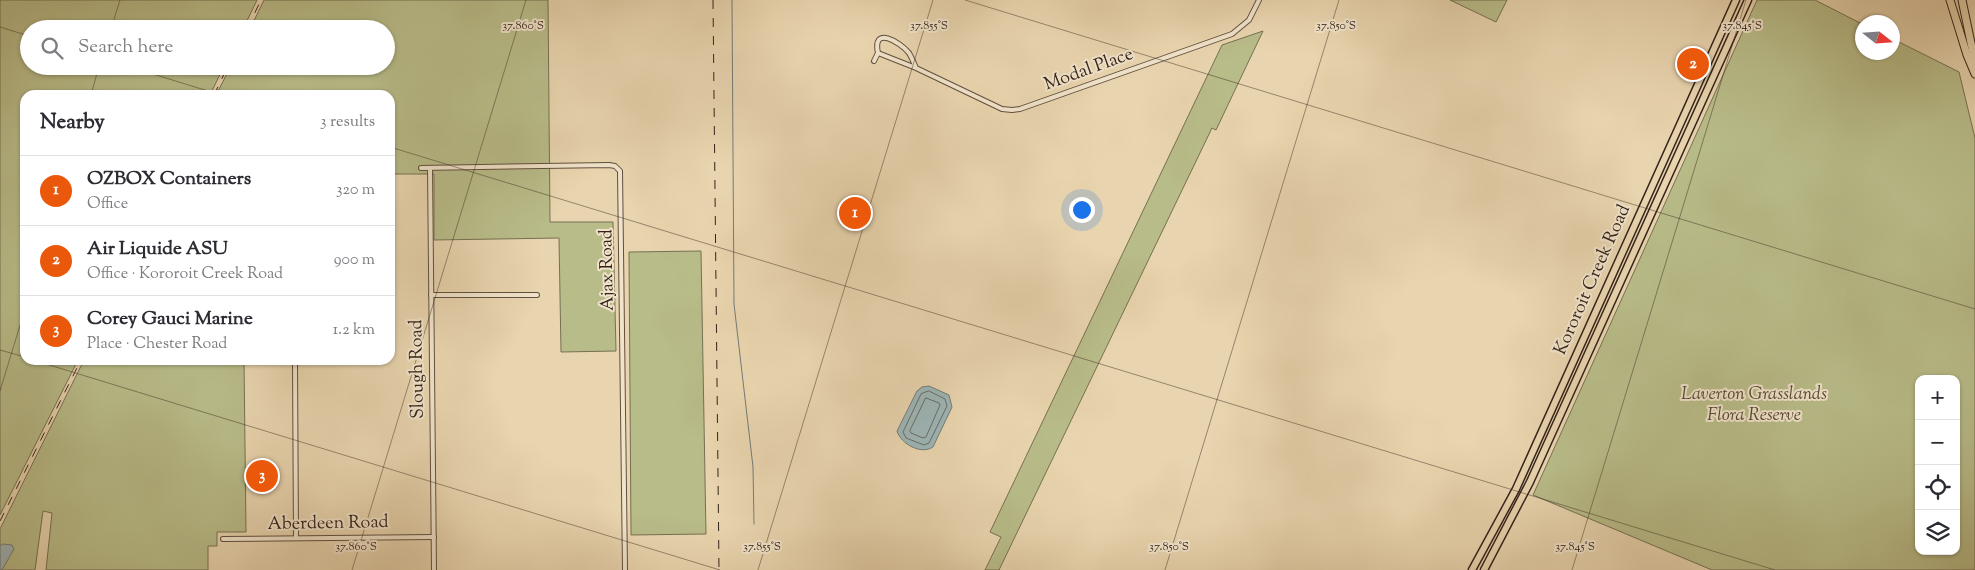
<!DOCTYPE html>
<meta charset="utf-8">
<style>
:root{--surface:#fff;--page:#f2f2f3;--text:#2b2b33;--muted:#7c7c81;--line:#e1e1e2;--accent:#ea580c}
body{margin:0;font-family:"Sorts Mill Goudy",serif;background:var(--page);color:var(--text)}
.controls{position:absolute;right:15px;bottom:15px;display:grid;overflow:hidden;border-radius:10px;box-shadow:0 1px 4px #0004}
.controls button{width:45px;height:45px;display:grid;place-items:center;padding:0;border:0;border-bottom:1px solid var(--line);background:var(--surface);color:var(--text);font:25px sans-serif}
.compass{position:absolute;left:1855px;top:15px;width:45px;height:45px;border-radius:50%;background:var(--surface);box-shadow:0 1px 4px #0004;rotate:107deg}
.you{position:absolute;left:1081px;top:209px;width:18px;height:18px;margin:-12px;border:4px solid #fff;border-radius:50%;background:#1a73e8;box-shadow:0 0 0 8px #1a73e833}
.badge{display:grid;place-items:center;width:32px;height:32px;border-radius:50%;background:var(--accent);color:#fff;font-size:16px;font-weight:700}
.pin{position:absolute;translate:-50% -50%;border:2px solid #fff;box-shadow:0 1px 5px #0006}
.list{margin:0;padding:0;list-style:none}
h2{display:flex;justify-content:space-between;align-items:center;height:65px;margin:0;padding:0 20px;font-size:21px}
h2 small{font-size:16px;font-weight:400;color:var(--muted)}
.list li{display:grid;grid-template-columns:32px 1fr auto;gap:15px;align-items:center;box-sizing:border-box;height:70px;padding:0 20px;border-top:1px solid var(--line)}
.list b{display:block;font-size:19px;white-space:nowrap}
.list p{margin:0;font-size:16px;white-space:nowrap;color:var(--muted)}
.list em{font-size:16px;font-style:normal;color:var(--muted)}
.icon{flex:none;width:28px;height:28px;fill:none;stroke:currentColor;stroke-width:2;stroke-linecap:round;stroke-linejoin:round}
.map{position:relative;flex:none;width:1975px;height:570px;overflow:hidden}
.search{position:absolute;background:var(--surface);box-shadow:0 1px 4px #0004;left:20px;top:20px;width:375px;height:55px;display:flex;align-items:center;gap:12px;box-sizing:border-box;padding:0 18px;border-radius:28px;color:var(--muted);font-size:19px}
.panel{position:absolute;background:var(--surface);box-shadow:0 1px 4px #0004;left:20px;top:90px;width:375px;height:275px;border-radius:15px}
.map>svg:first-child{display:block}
.green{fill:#b8bc89;stroke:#767052;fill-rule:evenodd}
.water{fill:#9db5b6;stroke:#737b78}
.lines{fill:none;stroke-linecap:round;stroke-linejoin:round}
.shore{stroke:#686c68;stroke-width:1}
.stream{stroke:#737b78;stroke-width:1}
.minor-casing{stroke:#614f3f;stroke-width:6}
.primary-casing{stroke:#34231a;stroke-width:9}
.motorway-casing{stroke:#34231a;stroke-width:9}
.minor{stroke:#f0e3ca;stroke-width:4}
.primary{stroke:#e8d4ae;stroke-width:6}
.motorway{stroke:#e8d4ae;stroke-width:7}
.rail{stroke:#34231a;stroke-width:1;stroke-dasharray:9 9;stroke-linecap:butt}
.ticks{fill:none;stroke:#34231a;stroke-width:1;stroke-opacity:0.45}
.labels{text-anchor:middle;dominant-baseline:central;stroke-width:4;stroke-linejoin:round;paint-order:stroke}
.street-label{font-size:18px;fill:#34231a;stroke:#f0e3ca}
.park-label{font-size:18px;font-style:italic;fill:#554936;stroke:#f0e3ca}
.ticks-label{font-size:12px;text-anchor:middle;fill:#34231a;stroke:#f0e3ca;stroke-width:4;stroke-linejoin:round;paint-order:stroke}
</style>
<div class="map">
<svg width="1975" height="570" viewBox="0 0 1975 570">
<rect width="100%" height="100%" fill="#e8d4ae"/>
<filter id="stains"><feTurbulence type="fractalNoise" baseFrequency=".004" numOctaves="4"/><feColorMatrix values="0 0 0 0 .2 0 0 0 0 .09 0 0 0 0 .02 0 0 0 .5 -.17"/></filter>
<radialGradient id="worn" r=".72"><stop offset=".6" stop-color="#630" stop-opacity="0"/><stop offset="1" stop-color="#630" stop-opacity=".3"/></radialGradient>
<g class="green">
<path d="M0,0H257L243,29H29V66H224L210,95H25V360H78L0,515Z"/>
<path d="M264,0H548L550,222H613L616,351L561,352L559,238L434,240V174H390V95H216L231,66H386V29H250Z"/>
<path d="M1450,0H1507L1496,22Z"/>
<path d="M1757,0H1815L1862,24V52H1892L1893,39L1959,72L1975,138V570H1712L1533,495ZM1919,379H1956V551H1919Z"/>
<path d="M1263,31L1216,130L1212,128L999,570H985L1001,537L990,532L1222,45Z"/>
<path d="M701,251L706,534L631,535L629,252Z"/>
<path d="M84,360H244L246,532H217V546H208V570H46L52,513L43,511L35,570H0V529Z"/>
</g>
<g class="water">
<path d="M929,386L949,395L952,407L933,447C921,455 901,444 897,431L917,391L922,387Z"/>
<path d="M3,544L12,545L14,549L2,570H0V546Z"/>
</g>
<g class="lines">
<g class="shore">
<path d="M929,391L945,399L947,406L929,443L924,445L906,438L903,432L921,394Z"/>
<path d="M926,398L939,403L940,405L926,437L923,438L911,433L910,431Z"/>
</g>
<path class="stream" d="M732,0L734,304L753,467L754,524"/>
<g class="minor-casing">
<g id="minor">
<path d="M874,61L878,53"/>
<path d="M916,68C914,63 912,58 909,53C900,42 872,25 878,53L916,68L1002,109L1012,110L1020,109L1232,34L1249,20L1259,0"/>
<path d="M421,168L609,165L615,166L620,171L625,570"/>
<path d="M430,168L434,570"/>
<path d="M431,295H537"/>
<path d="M295,360L296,538"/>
<path d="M223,539L434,537"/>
</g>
</g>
<g class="primary-casing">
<g id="primary">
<path d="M1472,570L1516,489L1736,0"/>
<path d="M1484,570L1530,482L1748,0"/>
</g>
</g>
<g class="motorway-casing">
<g id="motorway">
<path d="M1950,0L1967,55L1975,74"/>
<path d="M1962,0L1975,62"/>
</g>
</g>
<use href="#minor" class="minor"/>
<use href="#primary" class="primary"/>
<use href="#motorway" class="motorway"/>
<g class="rail">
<path d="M713,0L719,570"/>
<path d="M247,29L261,0"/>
<path d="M214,95L228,66"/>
<path d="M0,521L81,360"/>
</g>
</g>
<path class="ticks" d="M965,0L1975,309M0,27L29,36M111,29L120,0M127,66L221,95M91,95L99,66M390,147L1775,570M0,350L25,357M33,360L720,570M0,391L25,309M352,570L526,0M758,570L933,0M1165,570L1339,0M1572,570L1746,0"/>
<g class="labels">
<g class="street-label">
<text transform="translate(1089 70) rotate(-20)">Modal Place</text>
<text transform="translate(608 270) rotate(-91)">Ajax Road</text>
<text transform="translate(1593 280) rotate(-66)">Kororoit Creek Road</text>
<text transform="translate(418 369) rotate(-91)">Slough Road</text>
<text transform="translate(328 524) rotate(-1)">Aberdeen Road</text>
</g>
<g class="park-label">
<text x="1754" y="395">Laverton Grasslands<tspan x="1754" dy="21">Flora Reserve</tspan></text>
</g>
</g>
<g class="ticks-label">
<text x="523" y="29">37.860°S</text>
<text x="929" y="29">37.855°S</text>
<text x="1336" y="29">37.850°S</text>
<text x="1742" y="29">37.845°S</text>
<text x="356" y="550">37.860°S</text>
<text x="762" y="550">37.855°S</text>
<text x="1169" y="550">37.850°S</text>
<text x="1575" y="550">37.845°S</text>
</g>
<rect width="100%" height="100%" filter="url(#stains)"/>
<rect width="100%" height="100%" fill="url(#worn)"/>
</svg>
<div class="controls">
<button>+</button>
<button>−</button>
<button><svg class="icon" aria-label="locate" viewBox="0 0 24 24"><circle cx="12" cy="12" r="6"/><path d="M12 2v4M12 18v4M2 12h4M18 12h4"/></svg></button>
<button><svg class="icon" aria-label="layers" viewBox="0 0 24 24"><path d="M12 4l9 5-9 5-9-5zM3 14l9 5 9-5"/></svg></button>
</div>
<svg class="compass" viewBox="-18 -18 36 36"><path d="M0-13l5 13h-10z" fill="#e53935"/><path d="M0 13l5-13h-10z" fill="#7c7c81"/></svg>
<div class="you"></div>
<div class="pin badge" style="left:855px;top:213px">1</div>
<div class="pin badge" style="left:1693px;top:64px">2</div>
<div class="pin badge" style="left:262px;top:476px">3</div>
<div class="search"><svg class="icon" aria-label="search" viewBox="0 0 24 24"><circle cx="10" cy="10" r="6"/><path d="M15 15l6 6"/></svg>Search here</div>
<section class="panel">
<h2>Nearby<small>3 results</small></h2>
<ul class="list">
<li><span class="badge">1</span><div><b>OZBOX Containers</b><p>Office</p></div><em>320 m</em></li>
<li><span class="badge">2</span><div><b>Air Liquide ASU</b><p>Office · Kororoit Creek Road</p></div><em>900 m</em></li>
<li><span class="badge">3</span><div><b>Corey Gauci Marine</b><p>Place · Chester Road</p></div><em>1.2 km</em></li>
</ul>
</section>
</div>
